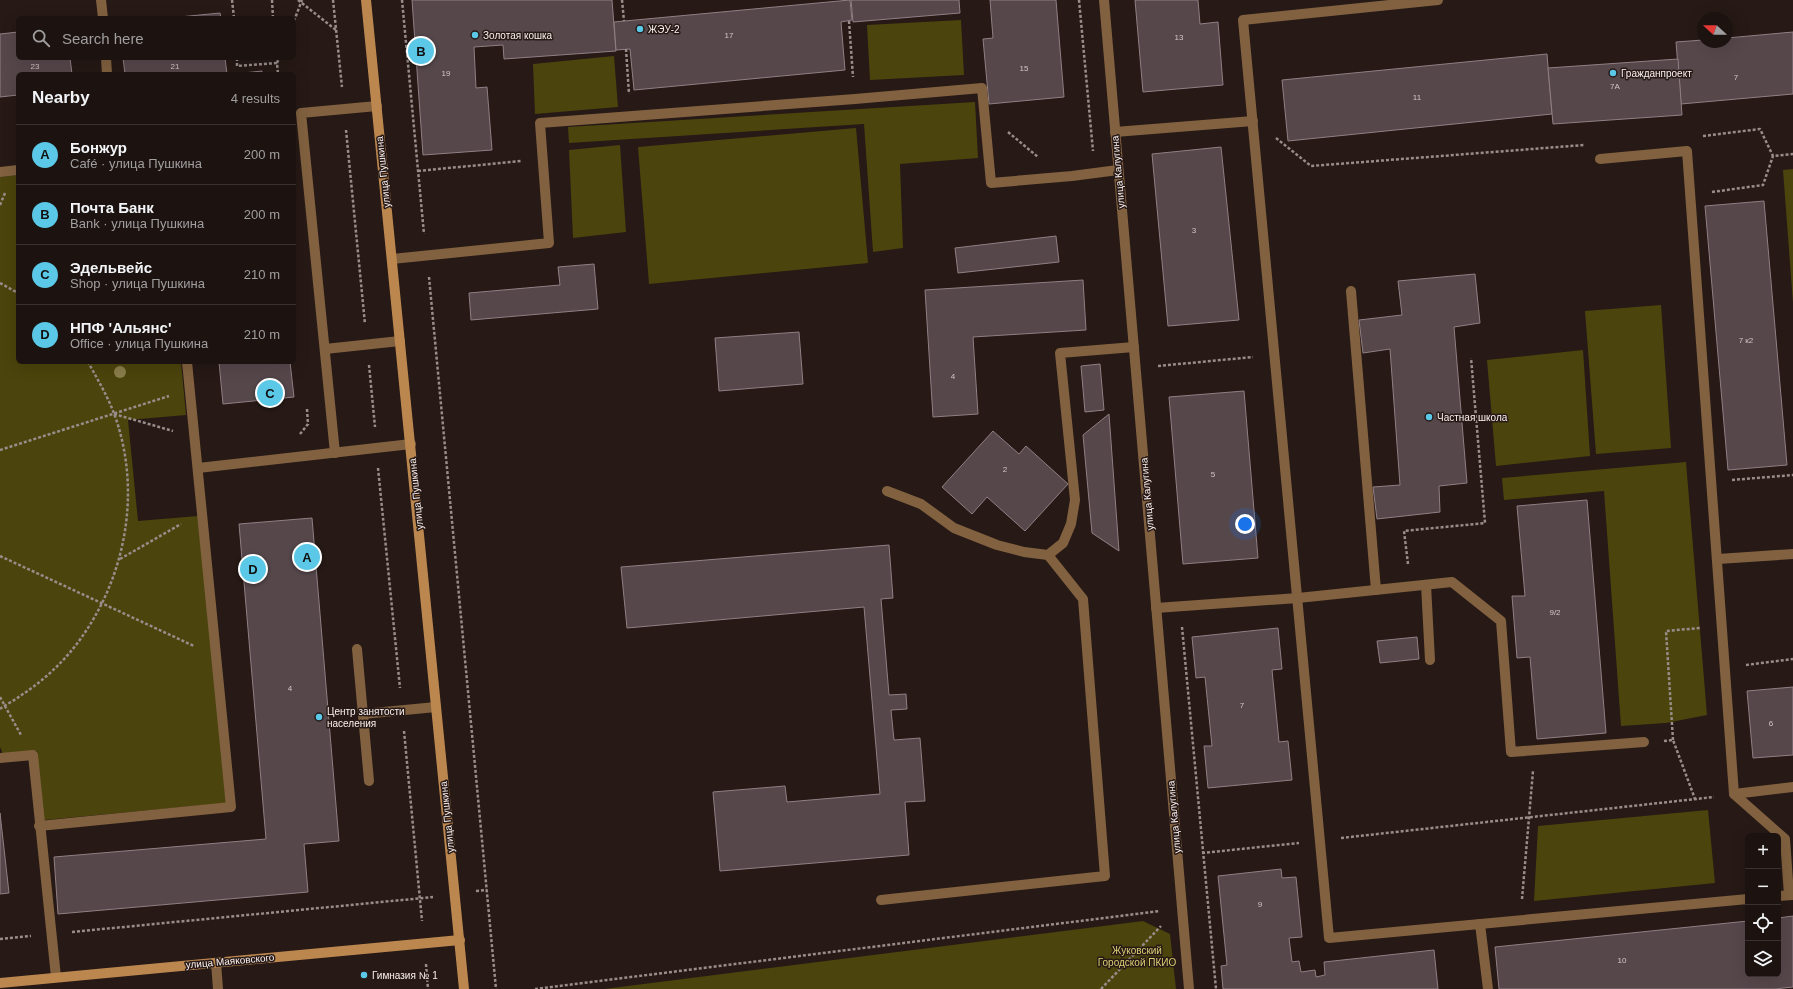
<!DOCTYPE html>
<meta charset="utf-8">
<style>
:root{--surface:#1c1310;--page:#251c19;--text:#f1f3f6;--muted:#a09e9f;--line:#3a3230;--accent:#5ac8e6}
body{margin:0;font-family:Arial,sans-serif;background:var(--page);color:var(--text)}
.controls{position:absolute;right:12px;bottom:12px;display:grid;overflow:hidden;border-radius:6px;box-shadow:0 4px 16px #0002}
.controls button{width:36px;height:36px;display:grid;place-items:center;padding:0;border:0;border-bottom:1px solid var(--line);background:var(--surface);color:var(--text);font:20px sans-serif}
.compass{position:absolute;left:1697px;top:12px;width:36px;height:36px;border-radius:50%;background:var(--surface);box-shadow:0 4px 16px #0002;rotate:291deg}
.you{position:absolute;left:1245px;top:524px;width:14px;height:14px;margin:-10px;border:3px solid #fff;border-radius:50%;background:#1a73e8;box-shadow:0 0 0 6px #1a73e833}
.badge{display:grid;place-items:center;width:26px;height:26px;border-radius:50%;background:var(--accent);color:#111;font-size:13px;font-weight:700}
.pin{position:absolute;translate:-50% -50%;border:2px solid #fff;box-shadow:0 1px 4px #0006}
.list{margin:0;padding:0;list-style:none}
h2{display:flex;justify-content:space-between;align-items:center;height:52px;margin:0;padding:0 16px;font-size:17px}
h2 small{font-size:13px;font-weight:400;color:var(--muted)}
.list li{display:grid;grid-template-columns:26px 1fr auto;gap:12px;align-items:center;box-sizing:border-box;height:60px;padding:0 16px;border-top:1px solid var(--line)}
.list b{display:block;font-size:15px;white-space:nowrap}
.list p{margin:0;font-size:13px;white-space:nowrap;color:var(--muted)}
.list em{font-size:13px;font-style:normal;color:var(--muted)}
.icon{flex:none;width:22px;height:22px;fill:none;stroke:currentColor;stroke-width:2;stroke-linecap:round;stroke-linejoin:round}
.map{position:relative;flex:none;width:1793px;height:989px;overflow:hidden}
.search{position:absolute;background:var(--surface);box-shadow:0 4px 16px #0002;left:16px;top:16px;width:280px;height:44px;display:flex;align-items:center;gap:10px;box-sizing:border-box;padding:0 14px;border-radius:6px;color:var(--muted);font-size:15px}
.panel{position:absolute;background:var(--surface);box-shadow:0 4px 16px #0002;left:16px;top:72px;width:280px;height:292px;border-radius:6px}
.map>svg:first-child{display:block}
.green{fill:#4b440c}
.building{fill:#56474b;stroke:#907f84}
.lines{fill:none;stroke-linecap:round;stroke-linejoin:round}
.path{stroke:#988d8a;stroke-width:2.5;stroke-dasharray:3 2;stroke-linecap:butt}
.lane{stroke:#81613f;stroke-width:10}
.street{stroke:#81613f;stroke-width:10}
.secondary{stroke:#bb874f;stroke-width:10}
.tree{fill:#8a7d4a}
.poi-dot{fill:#5ac8e6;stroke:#261916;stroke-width:1.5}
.labels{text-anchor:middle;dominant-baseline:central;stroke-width:3;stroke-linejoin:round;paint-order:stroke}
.number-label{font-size:8px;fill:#d2c6c6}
.poi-label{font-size:10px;fill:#fbf1ef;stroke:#261916;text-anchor:start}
.street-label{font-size:10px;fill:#fbf1ef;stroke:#261916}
.park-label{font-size:10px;fill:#dbce74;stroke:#261916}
</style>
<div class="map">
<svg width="1793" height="989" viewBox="0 0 1793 989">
<rect width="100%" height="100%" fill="#261916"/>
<g class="green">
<path d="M961,20L964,75L870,80L867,25Z"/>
<path d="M614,56L618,107L535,114L533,64Z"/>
<path d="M975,102L978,158L900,164L903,248L873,252L864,124L569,143L568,127Z"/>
<path d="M856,128L868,263L649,284L638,147Z"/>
<path d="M620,145L626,232L573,238L569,150Z"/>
<path d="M1793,169V303L1783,170Z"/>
<path d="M18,175V362H181L186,415L128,420L138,521L198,516L226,803L44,820L37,751L3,754L0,747V177Z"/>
<path d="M1661,305L1671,448L1596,454L1585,311Z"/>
<path d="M1583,350L1590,456L1496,466L1487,360Z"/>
<path d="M1686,462L1707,715L1666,723L1621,726L1604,491L1504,500L1502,478Z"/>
<path d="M1708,810L1715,883L1534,901L1538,826Z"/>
<path d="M1143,921L1170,934L1176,989H604Z"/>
</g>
<g class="building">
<path d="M412,0H612L616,51L504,59L503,45L474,47L476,88L487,87L492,150L423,155Z"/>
<path d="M850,0L852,20L841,22L845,70L634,90L630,49L616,50L614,22Z"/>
<path d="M851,0H959L960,13L853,22Z"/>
<path d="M990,0H1056L1064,97L989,104L983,39L993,38Z"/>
<path d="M1135,0H1198L1200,24L1218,22L1223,85L1143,92Z"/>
<path d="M220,13L221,18H169Z"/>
<path d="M18,32V58H70L72,74H18V95L0,97V34Z"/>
<path d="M1793,32V94L1681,104L1676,42L1703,40V42H1727V38Z"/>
<path d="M1547,54L1552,114L1288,141L1282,80Z"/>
<path d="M123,58H225L227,74H125Z"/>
<path d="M1678,59L1682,115L1553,124L1548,68Z"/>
<path d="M262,71V74H234Z"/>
<path d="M1221,147L1239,320L1168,326L1152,154Z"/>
<path d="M1764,201L1787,465L1728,470L1705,206Z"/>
<path d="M1056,236L1059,262L958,273L955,248Z"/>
<path d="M594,264L598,309L471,320L469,293L560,285L558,267Z"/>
<path d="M1475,274L1480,323L1454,327L1467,483L1439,486L1440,512L1377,519L1373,487L1400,485L1390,349L1363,353L1359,320L1402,315L1398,281Z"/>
<path d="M1083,280L1086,330L973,337L978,414L933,417L925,290Z"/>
<path d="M799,332L803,384L719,391L715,338Z"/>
<path d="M219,362H290L294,397L223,404Z"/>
<path d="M1100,364L1104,410L1085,412L1081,366Z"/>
<path d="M1244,391L1258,558L1183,564L1169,397Z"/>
<path d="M1109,414L1119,551L1092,533L1083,435Z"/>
<path d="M993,431L1019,454L1026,446L1068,484L1025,531L987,497L972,514L942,487Z"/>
<path d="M1587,500L1606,733L1537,739L1530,657L1517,658L1512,596H1525L1517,506Z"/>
<path d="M312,518L339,841L304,844L308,892L58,914L54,857L266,839L239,524Z"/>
<path d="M889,545L893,598L881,599L889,695L906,694L907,709L891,710L894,740L920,738L925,801L905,802L909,855L720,871L713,792L785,786L787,802L880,794L864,607L627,628L621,567Z"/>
<path d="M1278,628L1282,669L1272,670L1279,742L1288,741L1292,780L1208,788L1204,746H1212L1205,677L1196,678L1192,637Z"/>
<path d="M1417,637L1419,659L1380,663L1377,641Z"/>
<path d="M1793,687V755L1753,758L1747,691Z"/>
<path d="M0,813L9,893L0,894Z"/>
<path d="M1281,869L1282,878L1296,877L1302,937L1289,938L1292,962L1299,961L1301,972L1315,970L1316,977L1325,975L1324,962L1434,950L1438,989H1223L1221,966L1227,965L1218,876Z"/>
<path d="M1793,916V987L1775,989H1499L1495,947L1748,921V974H1778V918Z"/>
</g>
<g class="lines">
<g class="path">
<path d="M232,0L234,18"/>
<path d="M272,0L273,18"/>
<path d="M298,0L336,30"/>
<path d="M333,0L342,87"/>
<path d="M402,0L424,234"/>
<path d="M622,0L624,21"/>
<path d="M1079,0L1093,151"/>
<path d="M294,21L302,0"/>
<path d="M849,21L853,77"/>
<path d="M626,49L629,94"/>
<path d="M237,58V66L277,63L278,74"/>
<path d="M277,63L279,58"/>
<path d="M346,130L365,324"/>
<path d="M1008,132L1038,157"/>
<path d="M1703,136L1760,129L1773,156L1793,154"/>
<path d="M1276,138L1311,166L1584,145"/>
<path d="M418,171L521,161"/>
<path d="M1712,192L1763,185L1773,156"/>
<path d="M0,205L5,193"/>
<path d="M429,277L496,989"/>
<path d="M0,283L18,293"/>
<path d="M369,365L375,427"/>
<path d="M1158,366L1253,357"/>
<path d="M307,409L308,425"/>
<path d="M114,414L173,431"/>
<path d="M300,434L308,424"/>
<path d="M0,450L169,396"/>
<path d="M378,468L400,688"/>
<path d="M1732,480L1793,475"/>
<path d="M0,556L194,646"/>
<path d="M120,559L181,524"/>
<path d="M1408,564L1404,531L1485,523L1471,358"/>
<path d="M1182,627L1216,989"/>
<path d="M1746,665L1793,659"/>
<path d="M0,697L21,735"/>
<path d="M0,709C6,704 14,701 20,696C39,684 58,667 72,650C123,587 142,500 117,422C110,400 99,382 88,362"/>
<path d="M404,731L422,921"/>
<path d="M1673,740L1666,631L1700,628"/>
<path d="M1664,741L1673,740L1695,799"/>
<path d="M1341,838L1714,797"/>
<path d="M1202,853L1299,843"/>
<path d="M476,891L487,890"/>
<path d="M1522,899L1533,771"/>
<path d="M72,932L433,897"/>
<path d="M0,939L31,936"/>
<path d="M426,964L428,989"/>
<path d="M535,989L1160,911"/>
<path d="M1101,989L1161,926"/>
</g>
<g class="lane">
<path d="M101,0L103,18"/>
<path d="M1438,0L1243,20L1329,938L1748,899"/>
<path d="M106,58L107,74"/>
<path d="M1115,132L1253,121"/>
<path d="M1600,159L1687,151L1734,794L1785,839L1789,895"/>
<path d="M0,172L18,170"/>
<path d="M392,259L549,243L540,123L855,99L982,88L991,183L1072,176L1118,170"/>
<path d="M1351,291L1376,590"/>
<path d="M325,349L400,341"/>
<path d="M335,453L301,113L377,106"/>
<path d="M198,468L411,444"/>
<path d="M887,491L921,504L954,528L997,545L1024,552L1048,555L1063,543L1071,524L1075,500L1060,353L1134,347"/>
<path d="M1718,559L1793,554"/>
<path d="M1426,585L1430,660"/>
<path d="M1156,608L1298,598L1452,582L1501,621L1511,752L1644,742"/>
<path d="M357,649L369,781"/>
<path d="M363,714L436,707"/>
<path d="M0,758L33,755L56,977"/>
<path d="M1734,794L1793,787"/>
<path d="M39,826L231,807L187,362"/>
<path d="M1778,896L1793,895"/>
<path d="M881,900L1105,876L1083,599L1048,555"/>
<path d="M1480,924L1488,989"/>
<path d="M216,963L218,989"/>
</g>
<path class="street" d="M1104,0L1189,989"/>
<g class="secondary">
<path d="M366,0L464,989"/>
<path d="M0,983L460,940"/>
</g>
</g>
<circle class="tree" cx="120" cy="372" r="6"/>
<g class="poi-dot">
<circle cx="640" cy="29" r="4"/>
<circle cx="475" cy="35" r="4"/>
<circle cx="1613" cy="73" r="4"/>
<circle cx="1429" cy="417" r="4"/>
<circle cx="319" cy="717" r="4"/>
<circle cx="364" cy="975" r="4"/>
</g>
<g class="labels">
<g class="number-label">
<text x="729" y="35">17</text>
<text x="1179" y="37">13</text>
<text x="35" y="66">23</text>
<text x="175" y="66">21</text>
<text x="1024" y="68">15</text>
<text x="446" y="73">19</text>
<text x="1736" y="77">7</text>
<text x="1615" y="86">7А</text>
<text x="1417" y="97">11</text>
<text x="1194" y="230">3</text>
<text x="1746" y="340">7 к2</text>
<text x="953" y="376">4</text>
<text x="1005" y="469">2</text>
<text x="1213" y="474">5</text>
<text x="1555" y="612">9/2</text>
<text x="290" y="688">4</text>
<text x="1242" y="705">7</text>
<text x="1771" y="723">6</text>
<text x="1260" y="904">9</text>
<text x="1622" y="960">10</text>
</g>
<g class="poi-label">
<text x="648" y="29">ЖЭУ-2</text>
<text x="483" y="35">Золотая кошка</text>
<text x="1621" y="73">Гражданпроект</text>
<text x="1437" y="417">Частная школа</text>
<text x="327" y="711">Центр занятости<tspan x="327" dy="12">населения</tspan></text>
<text x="372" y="975">Гимназия № 1</text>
</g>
<g class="street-label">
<text transform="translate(383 172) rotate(-96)">улица Пушкина</text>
<text transform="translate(1118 172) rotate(-95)">улица Калугина</text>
<text transform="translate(416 494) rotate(-96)">улица Пушкина</text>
<text transform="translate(1147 494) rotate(-95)">улица Калугина</text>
<text transform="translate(447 817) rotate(-96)">улица Пушкина</text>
<text transform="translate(1174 817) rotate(-95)">улица Калугина</text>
<text transform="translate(230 961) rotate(-5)">улица Маяковского</text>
</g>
<g class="park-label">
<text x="1137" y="950">Жуковский<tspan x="1137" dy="12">Городской ПКИО</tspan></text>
</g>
</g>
</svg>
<div class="controls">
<button>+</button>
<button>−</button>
<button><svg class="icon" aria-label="locate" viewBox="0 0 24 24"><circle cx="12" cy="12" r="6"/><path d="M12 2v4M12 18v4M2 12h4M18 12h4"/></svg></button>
<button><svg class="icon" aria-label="layers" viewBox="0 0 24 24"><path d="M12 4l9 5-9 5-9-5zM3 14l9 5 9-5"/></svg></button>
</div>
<svg class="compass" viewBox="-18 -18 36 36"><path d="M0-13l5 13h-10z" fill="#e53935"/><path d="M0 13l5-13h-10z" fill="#a09e9f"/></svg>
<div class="you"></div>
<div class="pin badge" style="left:307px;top:557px">A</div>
<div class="pin badge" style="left:421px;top:51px">B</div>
<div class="pin badge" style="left:270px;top:393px">C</div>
<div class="pin badge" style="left:253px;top:569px">D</div>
<div class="search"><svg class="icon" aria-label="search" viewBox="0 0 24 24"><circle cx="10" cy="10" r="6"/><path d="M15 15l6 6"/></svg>Search here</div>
<section class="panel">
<h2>Nearby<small>4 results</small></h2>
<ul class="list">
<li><span class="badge">A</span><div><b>Бонжур</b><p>Café · улица Пушкина</p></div><em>200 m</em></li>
<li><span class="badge">B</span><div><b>Почта Банк</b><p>Bank · улица Пушкина</p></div><em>200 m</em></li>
<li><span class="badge">C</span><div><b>Эдельвейс</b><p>Shop · улица Пушкина</p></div><em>210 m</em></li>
<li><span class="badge">D</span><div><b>НПФ 'Альянс'</b><p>Office · улица Пушкина</p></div><em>210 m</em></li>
</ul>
</section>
</div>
